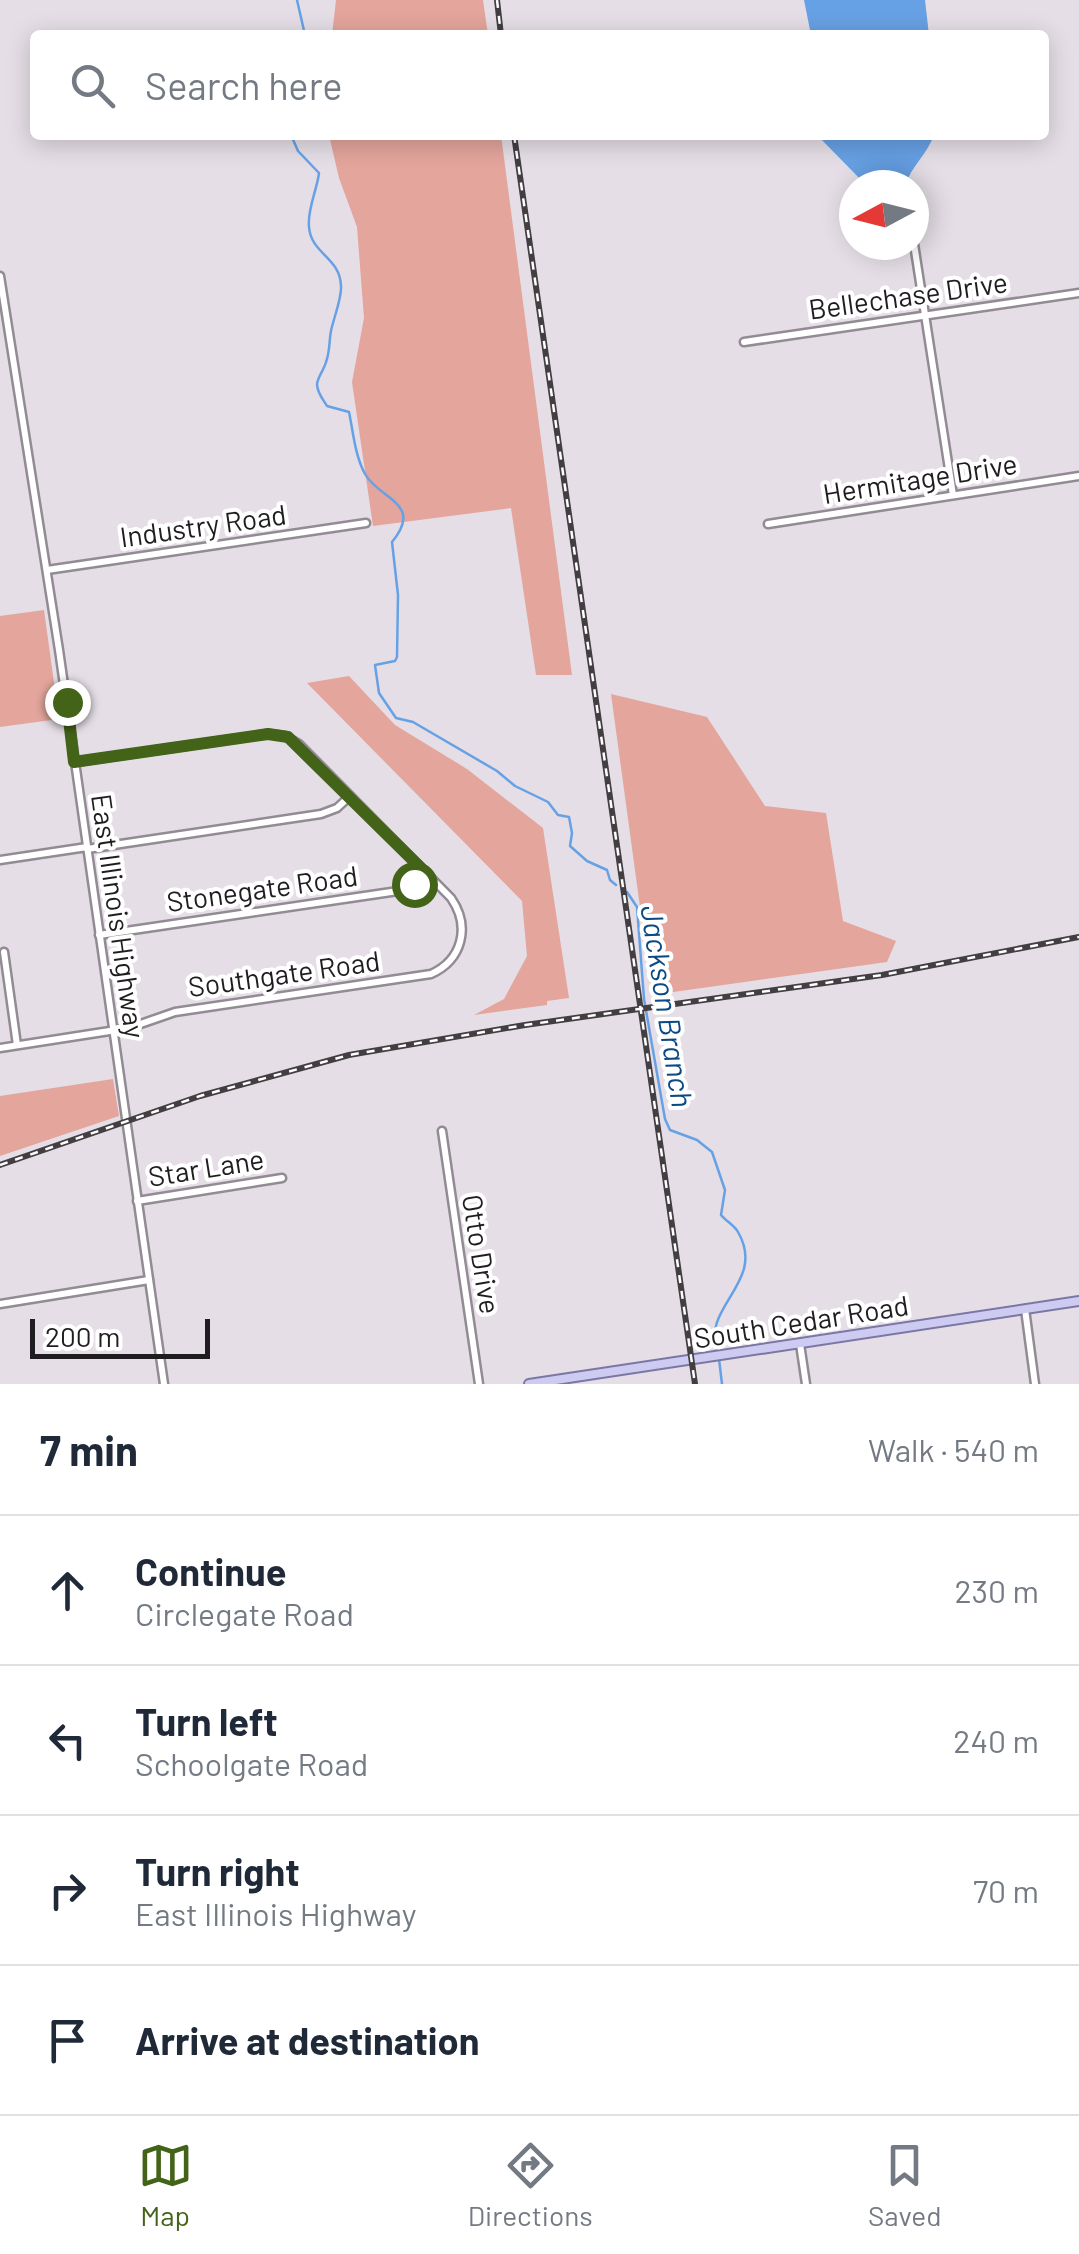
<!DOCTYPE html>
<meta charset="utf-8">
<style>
:root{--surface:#fff;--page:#f6f6f7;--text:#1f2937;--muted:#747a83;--line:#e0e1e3;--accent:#436318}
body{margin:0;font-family:Barlow,sans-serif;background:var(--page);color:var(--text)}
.compass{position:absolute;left:839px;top:170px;width:90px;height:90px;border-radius:50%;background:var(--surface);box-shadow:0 5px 25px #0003;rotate:263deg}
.scale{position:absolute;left:30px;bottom:25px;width:180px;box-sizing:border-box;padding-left:10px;border:5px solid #201d20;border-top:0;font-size:28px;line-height:35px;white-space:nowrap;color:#201d20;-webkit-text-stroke:8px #fff;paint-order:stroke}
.stop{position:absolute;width:30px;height:30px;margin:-22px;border:8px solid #436318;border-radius:50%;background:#fff}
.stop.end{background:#436318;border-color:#fff;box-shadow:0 2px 10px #0008}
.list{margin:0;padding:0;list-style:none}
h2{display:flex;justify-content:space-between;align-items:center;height:130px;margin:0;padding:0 40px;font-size:42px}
h2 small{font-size:32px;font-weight:400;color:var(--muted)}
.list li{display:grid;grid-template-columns:65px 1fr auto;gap:30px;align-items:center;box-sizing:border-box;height:150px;padding:0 40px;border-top:2px solid var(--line)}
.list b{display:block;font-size:38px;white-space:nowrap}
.list p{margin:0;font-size:32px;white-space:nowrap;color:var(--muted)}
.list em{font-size:32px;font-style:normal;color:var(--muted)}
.icon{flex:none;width:55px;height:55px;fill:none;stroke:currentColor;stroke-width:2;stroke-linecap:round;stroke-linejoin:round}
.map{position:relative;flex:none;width:1079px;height:1384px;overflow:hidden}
.search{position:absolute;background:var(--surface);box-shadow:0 5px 25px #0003;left:30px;right:30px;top:30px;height:110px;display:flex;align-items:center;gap:25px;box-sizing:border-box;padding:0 35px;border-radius:10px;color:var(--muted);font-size:38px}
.sheet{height:730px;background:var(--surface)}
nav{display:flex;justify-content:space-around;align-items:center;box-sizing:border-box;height:140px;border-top:2px solid var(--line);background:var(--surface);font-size:28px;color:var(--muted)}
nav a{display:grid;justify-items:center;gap:5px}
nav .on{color:var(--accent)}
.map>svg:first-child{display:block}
.green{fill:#e3a59c}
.water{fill:#67a1e5}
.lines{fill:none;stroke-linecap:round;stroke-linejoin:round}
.stream{stroke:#67a1e5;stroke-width:2.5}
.minor-casing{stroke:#928b93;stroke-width:11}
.major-casing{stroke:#7b77a3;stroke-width:12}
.minor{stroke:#fff;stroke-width:6}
.major{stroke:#cdcbf2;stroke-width:8}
.rail-casing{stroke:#423e42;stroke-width:6}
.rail{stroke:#fff;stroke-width:2.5;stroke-dasharray:8;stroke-linecap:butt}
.route{stroke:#436318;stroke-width:12}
.labels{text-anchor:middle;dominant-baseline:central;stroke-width:8;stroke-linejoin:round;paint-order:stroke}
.street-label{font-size:28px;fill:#201d20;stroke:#fff}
.water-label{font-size:30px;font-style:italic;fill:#094986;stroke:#fff}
</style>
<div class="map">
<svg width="1079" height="1384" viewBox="0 0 1079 1384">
<rect width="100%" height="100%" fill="#e5dee6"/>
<g class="green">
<path d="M336,0H483L488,35H332Z"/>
<path d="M329,135H501L572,675H536L511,508L373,526L352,382L364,318L357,227L339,178Z"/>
<path d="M44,610L59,719L0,727V616Z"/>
<path d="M349,676L395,725L467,769L543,828L569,998L547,1001V1005L474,1015L504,999L527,956L522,901L307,683Z"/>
<path d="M611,694L707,717L765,806L826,813L843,921L896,941L887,962L652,995Z"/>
<path d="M113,1079L119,1116L0,1156V1096Z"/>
</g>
<g class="water">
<path d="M804,0H925L929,35H811Z"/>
<path d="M817,135H934C927,154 912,166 905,185H866Z"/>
</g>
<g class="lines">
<g class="stream">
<path d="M297,0L305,35"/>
<path d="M291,135L298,151L319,173C317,190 307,210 309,227C311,254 340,257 341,286C342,298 333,320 331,331C329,341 330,352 326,362C324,370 318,376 317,384C317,393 323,399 327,406L349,412C353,431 355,456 365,474C380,500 424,503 392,542L398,595L397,657L395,661L375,665L379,693L396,718L413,722L497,771L515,786L548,802L558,815L569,817L572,833L570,846L587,861L607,870L610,880L616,885"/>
<path d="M627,892L637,907L644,999L665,1119L670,1130L697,1140L712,1152L725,1190L721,1215C726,1221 734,1225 738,1232C767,1282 701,1306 717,1351"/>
<path d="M719,1359L722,1384"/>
</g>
<g class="minor-casing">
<g id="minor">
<path d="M914,244L953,495"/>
<path d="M0,276L59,650L164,1384"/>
<path d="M744,342L1079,293"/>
<path d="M768,524L1079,476"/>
<path d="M47,570L366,523"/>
<path d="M87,849L321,814L337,808L350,796"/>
<path d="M0,860L87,847"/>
<path d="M99,935L398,891L411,886L426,873"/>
<path d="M4,952L17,1045"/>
<path d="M0,1048L129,1028L175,1012L431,974C462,960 471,927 451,898L299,744L285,736L268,734L75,762"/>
<path d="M442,1131L479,1384"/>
<path d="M137,1201L282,1178"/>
<path d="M0,1304L149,1280"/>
<path d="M1025,1309L1035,1384"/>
<path d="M800,1344L806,1384"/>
</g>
</g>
<g class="major-casing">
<path id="major" d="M529,1384L1079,1301"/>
</g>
<use href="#minor" class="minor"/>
<use href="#major" class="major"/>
<g class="rail-casing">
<g id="rail">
<path d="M497,0L501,35"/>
<path d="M514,135L695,1384"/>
<path d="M0,1165L200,1096L349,1055L525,1025L882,975L1079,937"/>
</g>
</g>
<use href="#rail" class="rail"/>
</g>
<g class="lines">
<path class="route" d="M67,702L74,762L268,734L288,737L426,873L414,884"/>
</g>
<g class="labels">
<g class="street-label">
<text transform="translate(908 295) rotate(-8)">Bellechase Drive</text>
<text transform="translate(920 478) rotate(-9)">Hermitage Drive</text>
<text transform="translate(203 525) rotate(-8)">Industry Road</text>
<text transform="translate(262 888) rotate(-8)">Stonegate Road</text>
<text transform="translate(119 916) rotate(82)">East Illinois Highway</text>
<text transform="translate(284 973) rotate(-8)">Southgate Road</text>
<text transform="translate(206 1167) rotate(-9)">Star Lane</text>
<text transform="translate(482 1254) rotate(81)">Otto Drive</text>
<text transform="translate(801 1321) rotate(-9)">South Cedar Road</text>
</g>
<g class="water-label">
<text transform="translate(668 1006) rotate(81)">Jackson Branch</text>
</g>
</g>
</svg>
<svg class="compass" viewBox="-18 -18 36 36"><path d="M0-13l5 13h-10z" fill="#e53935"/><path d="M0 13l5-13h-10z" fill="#747a83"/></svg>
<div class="scale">200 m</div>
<div class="stop" style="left:414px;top:884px"></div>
<div class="stop end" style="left:67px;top:702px"></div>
<div class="search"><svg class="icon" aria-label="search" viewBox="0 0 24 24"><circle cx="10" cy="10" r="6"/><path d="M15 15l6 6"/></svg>Search here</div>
</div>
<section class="sheet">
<h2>7 min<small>Walk · 540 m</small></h2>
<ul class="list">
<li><svg class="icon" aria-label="ahead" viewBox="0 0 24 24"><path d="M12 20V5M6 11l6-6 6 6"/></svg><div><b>Continue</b><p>Circlegate Road</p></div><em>230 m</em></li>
<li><svg class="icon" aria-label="left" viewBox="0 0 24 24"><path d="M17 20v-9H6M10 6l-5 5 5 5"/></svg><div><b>Turn left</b><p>Schoolgate Road</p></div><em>240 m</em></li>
<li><svg class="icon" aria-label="right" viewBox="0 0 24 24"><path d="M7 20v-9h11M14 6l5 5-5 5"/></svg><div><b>Turn right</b><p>East Illinois Highway</p></div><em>70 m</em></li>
<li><svg class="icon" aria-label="arrive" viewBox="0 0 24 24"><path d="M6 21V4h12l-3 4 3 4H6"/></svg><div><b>Arrive at destination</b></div></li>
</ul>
</section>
<nav>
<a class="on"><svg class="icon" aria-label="map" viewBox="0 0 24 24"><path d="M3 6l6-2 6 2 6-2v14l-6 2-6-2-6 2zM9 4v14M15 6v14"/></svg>Map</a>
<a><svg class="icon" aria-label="directions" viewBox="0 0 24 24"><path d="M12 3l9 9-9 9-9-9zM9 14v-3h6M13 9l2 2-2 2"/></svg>Directions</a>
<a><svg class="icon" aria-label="saved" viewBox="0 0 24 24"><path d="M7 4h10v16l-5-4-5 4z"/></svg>Saved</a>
</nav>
